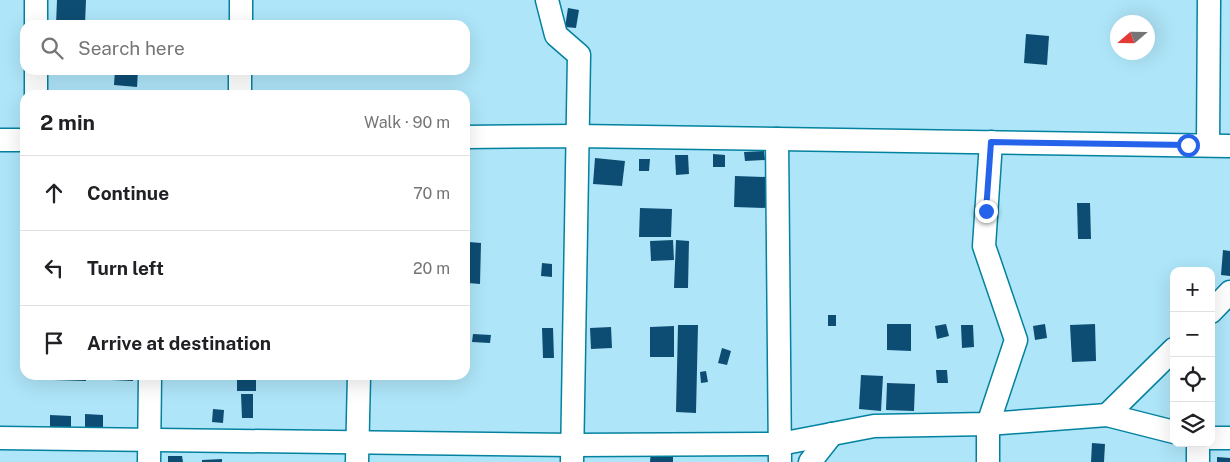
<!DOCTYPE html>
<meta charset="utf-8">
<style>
:root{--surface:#fff;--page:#f2f2f2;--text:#202124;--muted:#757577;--line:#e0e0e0}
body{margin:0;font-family:"Public Sans",sans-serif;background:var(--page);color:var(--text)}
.controls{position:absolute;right:15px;bottom:15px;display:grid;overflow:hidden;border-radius:10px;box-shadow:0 5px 20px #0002}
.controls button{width:45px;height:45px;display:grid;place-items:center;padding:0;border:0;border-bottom:1px solid var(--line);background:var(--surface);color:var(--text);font:25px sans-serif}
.compass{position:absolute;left:1110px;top:15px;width:45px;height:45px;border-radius:50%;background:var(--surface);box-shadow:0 5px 20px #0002;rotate:250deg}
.stop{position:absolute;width:15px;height:15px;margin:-11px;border:4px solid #2563eb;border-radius:50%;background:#fff}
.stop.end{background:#2563eb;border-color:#fff;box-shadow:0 1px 5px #0008}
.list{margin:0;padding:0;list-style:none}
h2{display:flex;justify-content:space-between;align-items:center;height:65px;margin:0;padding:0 20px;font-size:21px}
h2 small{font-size:16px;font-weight:400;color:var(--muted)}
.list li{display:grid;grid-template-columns:32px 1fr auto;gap:15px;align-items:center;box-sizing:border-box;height:75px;padding:0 20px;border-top:1px solid var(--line)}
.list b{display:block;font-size:19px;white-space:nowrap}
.list em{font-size:16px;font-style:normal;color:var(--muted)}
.icon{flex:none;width:28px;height:28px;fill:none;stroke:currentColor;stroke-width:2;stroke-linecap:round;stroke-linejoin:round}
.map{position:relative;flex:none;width:1230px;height:462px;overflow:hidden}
.search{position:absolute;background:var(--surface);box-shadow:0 5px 20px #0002;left:20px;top:20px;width:450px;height:55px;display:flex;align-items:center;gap:12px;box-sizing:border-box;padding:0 18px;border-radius:15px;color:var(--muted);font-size:19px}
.panel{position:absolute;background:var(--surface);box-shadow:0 5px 20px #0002;left:20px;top:90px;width:450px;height:290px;border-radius:15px}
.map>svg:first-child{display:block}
.building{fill:#0e4d73}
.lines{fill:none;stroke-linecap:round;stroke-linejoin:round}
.street-casing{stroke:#03829f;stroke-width:25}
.street{stroke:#fff;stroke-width:22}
.route{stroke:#2563eb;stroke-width:6}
</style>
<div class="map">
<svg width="1230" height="462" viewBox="0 0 1230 462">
<rect width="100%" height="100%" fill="#aee5f8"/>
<g class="building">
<path d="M57,0H86L85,25H56Z"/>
<path d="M568,8L579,10L576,28L565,27Z"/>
<path d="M1026,34L1049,36L1047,65L1024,63Z"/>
<path d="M115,70H138L137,87L114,85Z"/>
<path d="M764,151L765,160L745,161L744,152Z"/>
<path d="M713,154L725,155V167H713Z"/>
<path d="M675,155H688L689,174L676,175Z"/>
<path d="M595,158L625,161L622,186L593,184Z"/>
<path d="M639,159H650L649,171H639Z"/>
<path d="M735,176L767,177V208L734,207Z"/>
<path d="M1077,203H1090L1091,239H1078Z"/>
<path d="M640,208L672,209L671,237H639Z"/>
<path d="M673,240L674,260L651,261L650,241Z"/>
<path d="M676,240L689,241L688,288H674Z"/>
<path d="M469,242L481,243L480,284L468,283Z"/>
<path d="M1223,250L1230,251V276L1221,275Z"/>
<path d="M542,263L552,264V277L541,276Z"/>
<rect x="828" y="315" width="8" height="11"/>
<path d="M887,324H911V351L887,350Z"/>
<path d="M946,324L949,336L937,339L935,326Z"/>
<path d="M1045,324L1047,338L1035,340L1033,326Z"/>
<path d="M1095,324L1096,361L1072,362L1070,325Z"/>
<path d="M678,325H698L696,413L676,412Z"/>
<path d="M961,325H973L974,347L962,348Z"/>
<path d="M674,326V357H650V327Z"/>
<path d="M611,327L612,348L591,349L590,328Z"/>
<path d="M542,328H553L554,358H543Z"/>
<path d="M473,334L491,335L490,343L472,342Z"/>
<path d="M722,348L731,351L727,365L718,363Z"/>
<path d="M936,370H947L948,383H937Z"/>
<path d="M706,371L708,382L701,383L700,372Z"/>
<path d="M53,375H86V381L53,380Z"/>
<path d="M111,375H133V381L111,380Z"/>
<rect x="237" y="375" width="19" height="16"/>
<path d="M861,375L883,376L881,411L859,409Z"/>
<path d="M887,383L915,384L914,411L886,410Z"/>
<path d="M241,394H253V418H242Z"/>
<path d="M213,409L224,410L223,423L212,422Z"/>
<path d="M85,414L103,415V429H85Z"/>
<path d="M50,415L71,416V430H50Z"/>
<path d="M1092,443L1105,444L1104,462H1091Z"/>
<path d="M651,450L673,451V462H650Z"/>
<path d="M168,456H182L183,462H168Z"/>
<path d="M1217,457L1230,458V462H1217Z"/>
<path d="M222,459V462H202V460Z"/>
</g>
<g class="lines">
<g class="street-casing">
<g id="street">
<path d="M547,0L556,35L579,55L572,462"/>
<path d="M36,25V0"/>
<path d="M241,25V0"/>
<path d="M36,95V70"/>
<path d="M240,95V70"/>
<path d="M465,137L577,136L1230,146"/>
<path d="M777,139L780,462"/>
<path d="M0,140H25"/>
<path d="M1208,145L1209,0"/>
<path d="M1211,312L1230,292"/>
<path d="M1107,415L1174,349"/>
<path d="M0,438L573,445L780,444L874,426L988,424L1107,415L1174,432"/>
<path d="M1211,438H1230"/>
<path d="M149,462L150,375"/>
<path d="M357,462L359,375"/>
<path d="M810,462L832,434"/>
<path d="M988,462V424L1016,340L984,246L991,142"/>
<path d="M1198,462V443"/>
</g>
</g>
<use href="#street" class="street"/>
</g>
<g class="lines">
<path class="route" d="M986,211L991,142L1188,145"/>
</g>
</svg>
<div class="controls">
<button>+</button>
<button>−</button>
<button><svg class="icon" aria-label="locate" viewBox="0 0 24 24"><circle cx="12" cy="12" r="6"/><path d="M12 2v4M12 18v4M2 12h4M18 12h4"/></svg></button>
<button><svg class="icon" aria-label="layers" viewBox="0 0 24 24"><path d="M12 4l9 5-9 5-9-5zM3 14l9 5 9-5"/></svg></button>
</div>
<svg class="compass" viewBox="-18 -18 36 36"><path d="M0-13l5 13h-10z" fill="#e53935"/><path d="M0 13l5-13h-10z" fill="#757577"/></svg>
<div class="stop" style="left:1188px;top:145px"></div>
<div class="stop end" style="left:986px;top:211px"></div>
<div class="search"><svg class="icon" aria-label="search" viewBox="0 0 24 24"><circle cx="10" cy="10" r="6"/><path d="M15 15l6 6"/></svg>Search here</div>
<section class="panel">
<h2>2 min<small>Walk · 90 m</small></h2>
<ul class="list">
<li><svg class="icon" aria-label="ahead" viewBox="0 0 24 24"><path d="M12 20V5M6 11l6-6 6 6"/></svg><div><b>Continue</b></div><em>70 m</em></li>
<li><svg class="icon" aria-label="left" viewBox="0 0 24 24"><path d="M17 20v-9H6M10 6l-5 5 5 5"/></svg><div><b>Turn left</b></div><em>20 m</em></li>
<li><svg class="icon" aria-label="arrive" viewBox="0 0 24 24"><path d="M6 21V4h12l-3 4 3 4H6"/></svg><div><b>Arrive at destination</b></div></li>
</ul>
</section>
</div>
